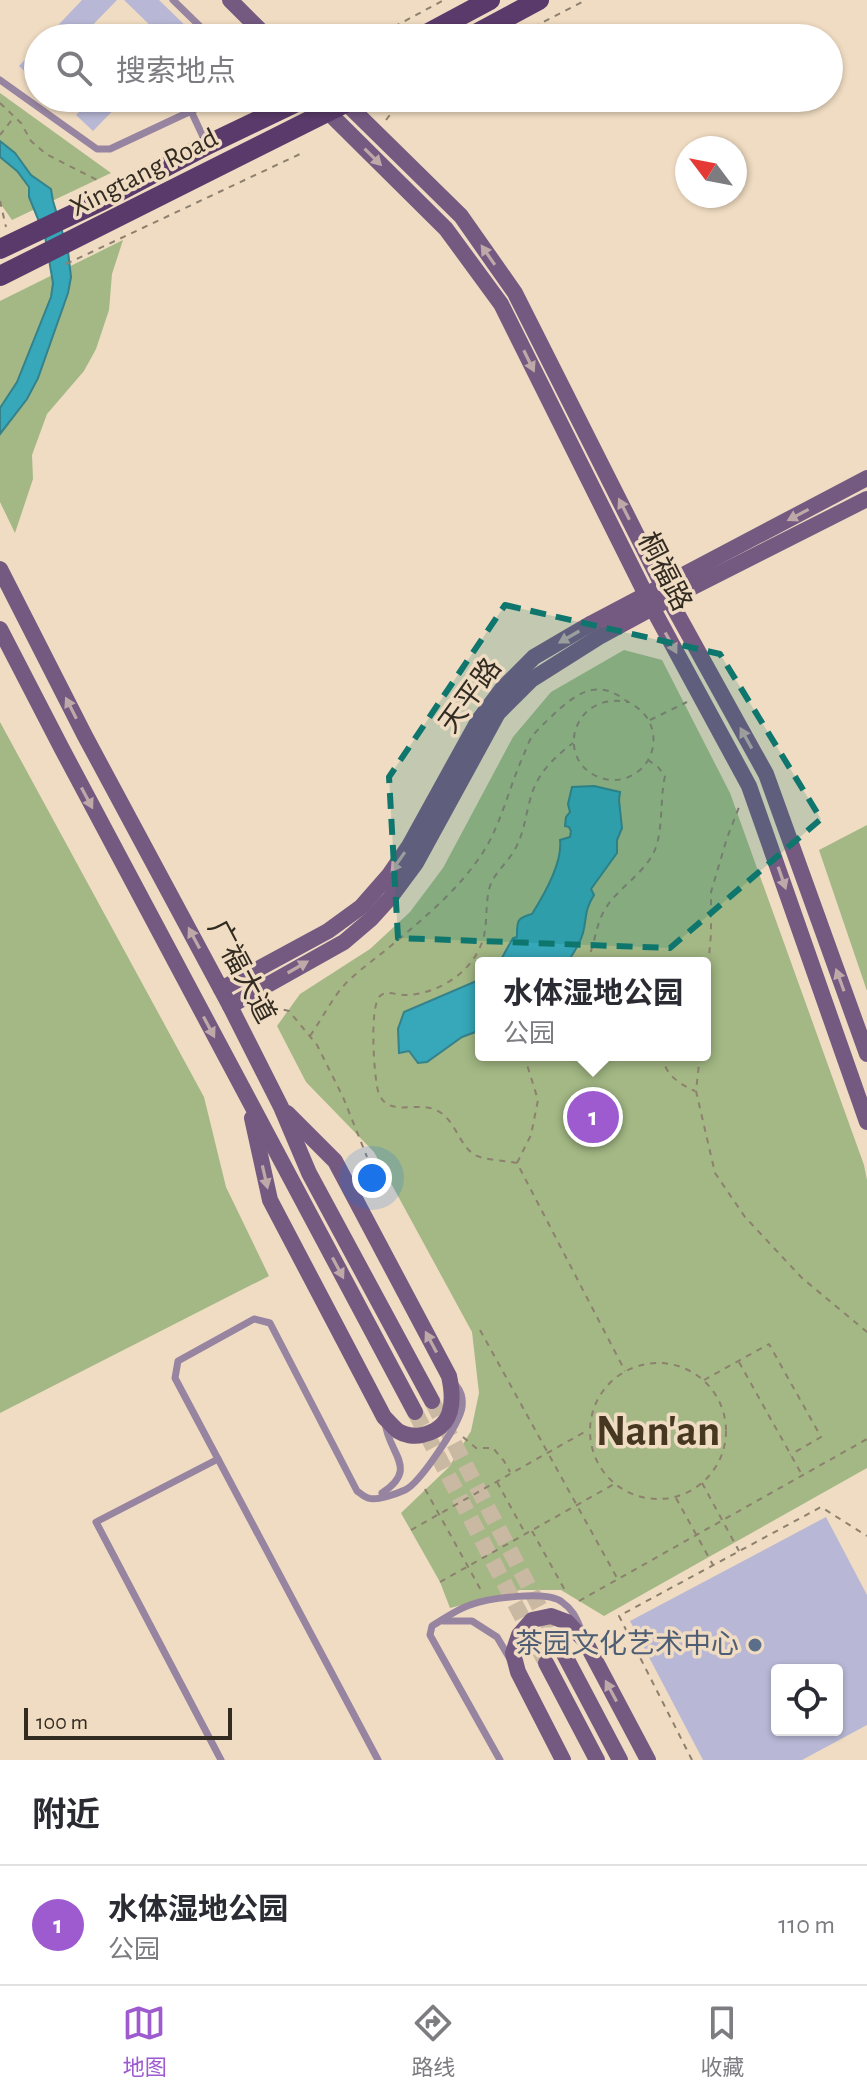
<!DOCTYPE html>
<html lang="zh">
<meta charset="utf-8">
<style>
:root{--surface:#fff;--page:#f7f7f7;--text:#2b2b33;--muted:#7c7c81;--line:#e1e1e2;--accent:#9e5acf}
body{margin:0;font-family:"Alegreya Sans","Noto Sans SC",sans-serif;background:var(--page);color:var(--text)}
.controls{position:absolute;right:24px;bottom:24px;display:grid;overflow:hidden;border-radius:8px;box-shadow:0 2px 6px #0004}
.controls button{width:72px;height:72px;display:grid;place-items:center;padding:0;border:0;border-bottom:2px solid var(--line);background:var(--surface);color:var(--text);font:40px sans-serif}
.compass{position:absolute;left:675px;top:136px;width:72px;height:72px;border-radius:50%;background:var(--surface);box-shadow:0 2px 6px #0004;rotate:302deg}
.scale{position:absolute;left:24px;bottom:20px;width:208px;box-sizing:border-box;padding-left:8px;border:4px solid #322b21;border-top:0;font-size:22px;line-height:28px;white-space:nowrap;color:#322b21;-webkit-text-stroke:6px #f0dcc2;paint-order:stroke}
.you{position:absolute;left:372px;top:1178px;width:28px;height:28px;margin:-20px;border:6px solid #fff;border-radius:50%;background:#1a73e8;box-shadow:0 0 0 12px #1a73e833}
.badge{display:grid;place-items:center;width:52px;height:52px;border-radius:50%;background:var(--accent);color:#fff;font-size:26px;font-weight:700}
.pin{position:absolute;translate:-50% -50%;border:4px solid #fff;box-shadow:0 2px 8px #0006}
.popup{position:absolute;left:475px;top:957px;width:236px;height:104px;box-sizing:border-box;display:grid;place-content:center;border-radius:8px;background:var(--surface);filter:drop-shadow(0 2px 6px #0005);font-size:26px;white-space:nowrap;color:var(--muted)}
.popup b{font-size:30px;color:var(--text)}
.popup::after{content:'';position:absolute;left:50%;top:100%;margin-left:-16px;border:16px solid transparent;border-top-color:var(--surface)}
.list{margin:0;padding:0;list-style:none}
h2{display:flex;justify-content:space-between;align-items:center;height:104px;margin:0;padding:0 32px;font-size:34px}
h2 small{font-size:26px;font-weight:400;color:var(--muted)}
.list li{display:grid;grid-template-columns:52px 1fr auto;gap:24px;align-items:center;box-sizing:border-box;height:120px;padding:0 32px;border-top:2px solid var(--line)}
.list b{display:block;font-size:30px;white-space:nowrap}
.list p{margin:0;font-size:26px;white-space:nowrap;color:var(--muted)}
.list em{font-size:26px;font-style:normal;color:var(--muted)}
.icon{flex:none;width:44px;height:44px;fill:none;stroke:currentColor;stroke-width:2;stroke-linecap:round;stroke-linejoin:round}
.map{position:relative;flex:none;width:867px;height:1760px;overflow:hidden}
.search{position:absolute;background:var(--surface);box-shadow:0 2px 6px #0004;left:24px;right:24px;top:24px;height:88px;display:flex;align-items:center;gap:20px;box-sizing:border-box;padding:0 28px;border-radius:44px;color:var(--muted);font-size:30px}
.sheet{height:224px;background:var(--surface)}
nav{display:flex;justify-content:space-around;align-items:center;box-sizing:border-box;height:112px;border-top:2px solid var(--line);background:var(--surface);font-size:22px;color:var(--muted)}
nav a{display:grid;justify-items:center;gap:4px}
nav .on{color:var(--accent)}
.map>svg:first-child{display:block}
.green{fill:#a3b884;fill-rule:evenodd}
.water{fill:#36a8b9;stroke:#35828b;stroke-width:2}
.building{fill:#b8b8d6;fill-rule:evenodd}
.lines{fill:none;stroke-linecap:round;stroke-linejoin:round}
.secondary-tunnel{stroke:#cab9a2;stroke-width:16;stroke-dasharray:16 8;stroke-linecap:butt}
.path{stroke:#8d806e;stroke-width:2;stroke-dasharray:6 6;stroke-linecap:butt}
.lane{stroke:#9784a0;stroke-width:7}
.secondary{stroke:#745981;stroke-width:16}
.primary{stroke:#5a3a6a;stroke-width:20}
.oneway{fill:#bea8a8}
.marked{fill:#0f766e;fill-opacity:0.2;stroke:#0f766e;stroke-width:6;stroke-dasharray:16 10;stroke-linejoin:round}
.service-dot{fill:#5c6f8a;stroke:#f0dcc2;stroke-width:3}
.labels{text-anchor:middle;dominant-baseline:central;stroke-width:7;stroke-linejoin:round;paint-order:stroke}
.street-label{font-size:28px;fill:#322b21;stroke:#f0dcc2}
.service-label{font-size:28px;fill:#4e5e75;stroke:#f0dcc2;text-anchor:end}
.town-label{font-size:44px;font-weight:bold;fill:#463721;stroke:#f0dcc2}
</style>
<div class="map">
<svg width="867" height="1760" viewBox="0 0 867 1760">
<rect width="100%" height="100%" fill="#f0dcc2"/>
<g class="green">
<path d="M0,93L111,173L12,220L0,203Z"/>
<path d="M123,240L112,274L109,310L96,349L84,371L47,414L32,455L33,479L15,533L0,502V301Z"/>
<path d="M624,650L662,660L730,793L864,1165L867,1180V1468L604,1616L561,1590H520L450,1608L440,1582L401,1513L449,1467L471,1431L479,1393L472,1332L374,1152L306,1082L277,1026L300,994L370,949L410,912L443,868L513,737L551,692ZM481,963H705V1055H481Z"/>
<path d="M0,722L204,1097L226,1187L269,1276L0,1413Z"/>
<path d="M867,825V991L819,850Z"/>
</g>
<g class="water">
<path d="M0,141L15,153L31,175L51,189L53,201L68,251L71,277L68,293L38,378L27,399L0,434V408L17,382L51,297L53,283L45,236L29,197V187L17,171L0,157Z"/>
<path d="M594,786L620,792L619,800L622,828L617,840V853L591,889L594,895C584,911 587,917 583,933C580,944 573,954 567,963H499L513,938L517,937C517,922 516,918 532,914C544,895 563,863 560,840L570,837L571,831L569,827L565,826L566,817L570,812L568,804L572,787Z"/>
<path d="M481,979V1030L462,1037L427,1062L418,1063L409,1051L399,1053L398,1029L404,1012Z"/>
</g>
<g class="building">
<path d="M82,0H117L80,38H46Z"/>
<path d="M124,0H159L198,38H151L157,32Z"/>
<path d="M38,46V84L19,66Z"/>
<path d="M93,98H125L93,131L76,115Z"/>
<path d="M826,1517L867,1595V1725L802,1760H703L630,1621ZM777,1670H837V1730H777Z"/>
</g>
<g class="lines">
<g class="secondary-tunnel">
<path d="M432,1401L564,1654"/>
<path d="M415,1412L546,1663"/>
</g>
<g class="path">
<path d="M373,38L444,0"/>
<path d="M512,38L586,0"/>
<path d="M0,103L21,123L31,141L46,154L101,182"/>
<path d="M386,120L403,98"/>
<path d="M0,135L14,117"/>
<path d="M0,201L6,227"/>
<path d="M66,264L300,154"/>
<path d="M650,720L687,702"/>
<path d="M586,963C595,946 595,927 604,911C618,886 649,872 657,844C663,821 660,799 665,776L658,767L648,760"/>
<path d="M705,1001L711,934V892L727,838L739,807"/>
<path d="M272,1007L289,1011L317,1045L343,1097L367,1157"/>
<path d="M310,1036C322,1019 333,996 348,981C360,970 373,960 386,950C418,923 452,896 477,861C499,832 507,794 521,761C525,753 528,741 534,734C541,726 549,719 556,712C565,704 579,692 592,690C605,688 614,692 625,700C630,703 636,706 640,710C660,727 657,759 636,773C626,780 613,782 601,778C554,762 571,691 628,702"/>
<path d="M524,1055L538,1100L531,1135L517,1163L625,1371"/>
<path d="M662,1055C665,1075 678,1083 695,1091"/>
<path d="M700,1055L696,1091L715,1173L745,1217L802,1278L867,1332"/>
<path d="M517,1163C507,1161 484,1160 475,1155C458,1145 456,1119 436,1110C421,1103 403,1111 389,1105C383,1102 380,1097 378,1091C374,1075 369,1007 380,996C387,990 396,995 404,995C435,995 469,975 481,945C489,926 484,906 490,886C495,872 507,863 514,851C524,834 525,818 530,800C536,775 553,758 573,743"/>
<path d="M480,1330L617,1578"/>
<path d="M739,1362L802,1475"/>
<circle cx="658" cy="1431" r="68"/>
<path d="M704,1380L769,1344L821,1437L790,1455"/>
<path d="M463,1437L476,1448H493L504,1461L510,1472"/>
<path d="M497,1482L525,1533"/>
<path d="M702,1483L739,1551"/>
<path d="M425,1489L482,1592"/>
<path d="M676,1498L713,1565"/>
<path d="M411,1530L588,1430"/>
<path d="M532,1531L566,1592"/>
<path d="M440,1582L616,1483"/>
<path d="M579,1601L867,1439"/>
<path d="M692,1760L619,1616L821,1507L867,1536"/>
</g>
<g class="lane">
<path d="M173,0L212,38"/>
<path d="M0,80L97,149H110L219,98"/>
<path d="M191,111L206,143"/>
<path d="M218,1459L96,1522L221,1760"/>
<path d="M382,1493C420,1468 388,1454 385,1422"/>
<path d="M443,1621H472L497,1637L510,1659"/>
<path d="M378,1760L175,1378L178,1361L254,1319L270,1323L357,1491C360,1493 364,1497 368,1498C377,1501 396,1494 405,1490C420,1483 460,1423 462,1407C463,1397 461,1391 455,1384"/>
<path d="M500,1760L430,1635L432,1626C444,1619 457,1609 470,1605C489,1598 547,1590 562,1602C572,1609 576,1617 580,1627"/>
</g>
<g class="secondary">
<path d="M230,0L268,38"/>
<path d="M323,98L328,112L446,229L501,304L653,609L749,786L867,1122"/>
<path d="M336,98L346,103L461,216L515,293L669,599L766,774L867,1054"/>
<path d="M0,569L85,736L230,1006L281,1107L309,1173L432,1401"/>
<path d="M0,629L62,749L415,1412"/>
<path d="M221,989L328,931L361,907L389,875L409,846L478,721L502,689L534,657L592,623L867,478"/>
<path d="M230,1006L344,942L371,919L390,898L416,863L498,713L531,680L599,637L669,599L867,499"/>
<path d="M252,1118L270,1200L384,1417C389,1422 393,1427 398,1431C404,1435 414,1437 422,1435C453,1428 455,1403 449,1376L335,1161L287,1113"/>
<path d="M564,1654L620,1760"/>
<path d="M546,1663L597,1760"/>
<path d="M563,1760L518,1672L513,1653L519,1635L532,1620L551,1616L567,1622L585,1641L648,1760"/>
</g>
<g class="primary">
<path d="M419,38L490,0"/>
<path d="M468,38L539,0"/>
<path d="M0,249L103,200L207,145L305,98"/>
<path d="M0,276L355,98"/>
</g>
</g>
<defs><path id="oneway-solid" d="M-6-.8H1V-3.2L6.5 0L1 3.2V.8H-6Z" transform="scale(2)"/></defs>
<g class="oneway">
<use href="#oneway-solid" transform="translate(373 157) rotate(45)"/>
<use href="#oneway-solid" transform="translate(488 255) rotate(-125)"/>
<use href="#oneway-solid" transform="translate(529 361) rotate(64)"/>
<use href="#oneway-solid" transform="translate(624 509) rotate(-117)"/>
<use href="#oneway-solid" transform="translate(798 515) rotate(152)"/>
<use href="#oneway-solid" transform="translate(569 637) rotate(150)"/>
<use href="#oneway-solid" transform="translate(671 643) rotate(61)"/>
<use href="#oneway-solid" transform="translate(71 708) rotate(-117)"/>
<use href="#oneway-solid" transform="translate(746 738) rotate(-119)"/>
<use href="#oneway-solid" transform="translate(87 798) rotate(62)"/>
<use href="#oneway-solid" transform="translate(398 862) rotate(125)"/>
<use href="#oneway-solid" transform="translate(782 878) rotate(71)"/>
<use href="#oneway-solid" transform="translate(194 938) rotate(-118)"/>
<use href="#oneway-solid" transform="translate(298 967) rotate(-30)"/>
<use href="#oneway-solid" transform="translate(840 980) rotate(-110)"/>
<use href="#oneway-solid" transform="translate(209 1027) rotate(62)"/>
<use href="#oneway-solid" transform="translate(265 1177) rotate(77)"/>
<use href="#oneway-solid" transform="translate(338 1268) rotate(62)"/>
<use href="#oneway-solid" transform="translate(431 1342) rotate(-118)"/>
<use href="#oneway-solid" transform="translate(611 1691) rotate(-118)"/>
</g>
<path class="marked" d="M505,605L720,654L821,819L670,948L398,938L389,777Z"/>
<circle class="service-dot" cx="755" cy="1645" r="8"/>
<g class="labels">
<g class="street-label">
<text transform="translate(144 173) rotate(-27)">Xingtang Road</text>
<text transform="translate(664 572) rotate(63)">桐福路</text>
<text transform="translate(471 696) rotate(-54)">天平路</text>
<text transform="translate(241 972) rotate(62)">广福大道</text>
</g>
<g class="service-label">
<text x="739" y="1645">茶园文化艺术中心</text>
</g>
<g class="town-label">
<text x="658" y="1432">Nan'an</text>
</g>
</g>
</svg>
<div class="controls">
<button><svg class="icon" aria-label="locate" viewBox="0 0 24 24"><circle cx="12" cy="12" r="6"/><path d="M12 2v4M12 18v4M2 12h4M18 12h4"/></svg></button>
</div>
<svg class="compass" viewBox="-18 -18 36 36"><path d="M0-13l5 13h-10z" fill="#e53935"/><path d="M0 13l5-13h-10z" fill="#7c7c81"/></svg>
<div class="scale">100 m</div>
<div class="you"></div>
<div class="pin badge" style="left:593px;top:1117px">1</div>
<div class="popup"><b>水体湿地公园</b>公园</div>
<div class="search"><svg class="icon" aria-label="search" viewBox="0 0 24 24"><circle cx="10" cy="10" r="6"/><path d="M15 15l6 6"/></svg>搜索地点</div>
</div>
<section class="sheet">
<h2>附近<small></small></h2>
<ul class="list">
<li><span class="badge">1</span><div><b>水体湿地公园</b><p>公园</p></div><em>110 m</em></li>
</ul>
</section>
<nav>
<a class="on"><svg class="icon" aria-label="map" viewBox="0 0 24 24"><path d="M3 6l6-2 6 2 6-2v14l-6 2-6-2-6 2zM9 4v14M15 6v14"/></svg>地图</a>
<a><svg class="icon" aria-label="directions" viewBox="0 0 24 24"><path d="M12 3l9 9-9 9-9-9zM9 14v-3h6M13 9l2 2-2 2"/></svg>路线</a>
<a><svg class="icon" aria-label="saved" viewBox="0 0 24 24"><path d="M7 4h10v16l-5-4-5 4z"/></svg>收藏</a>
</nav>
